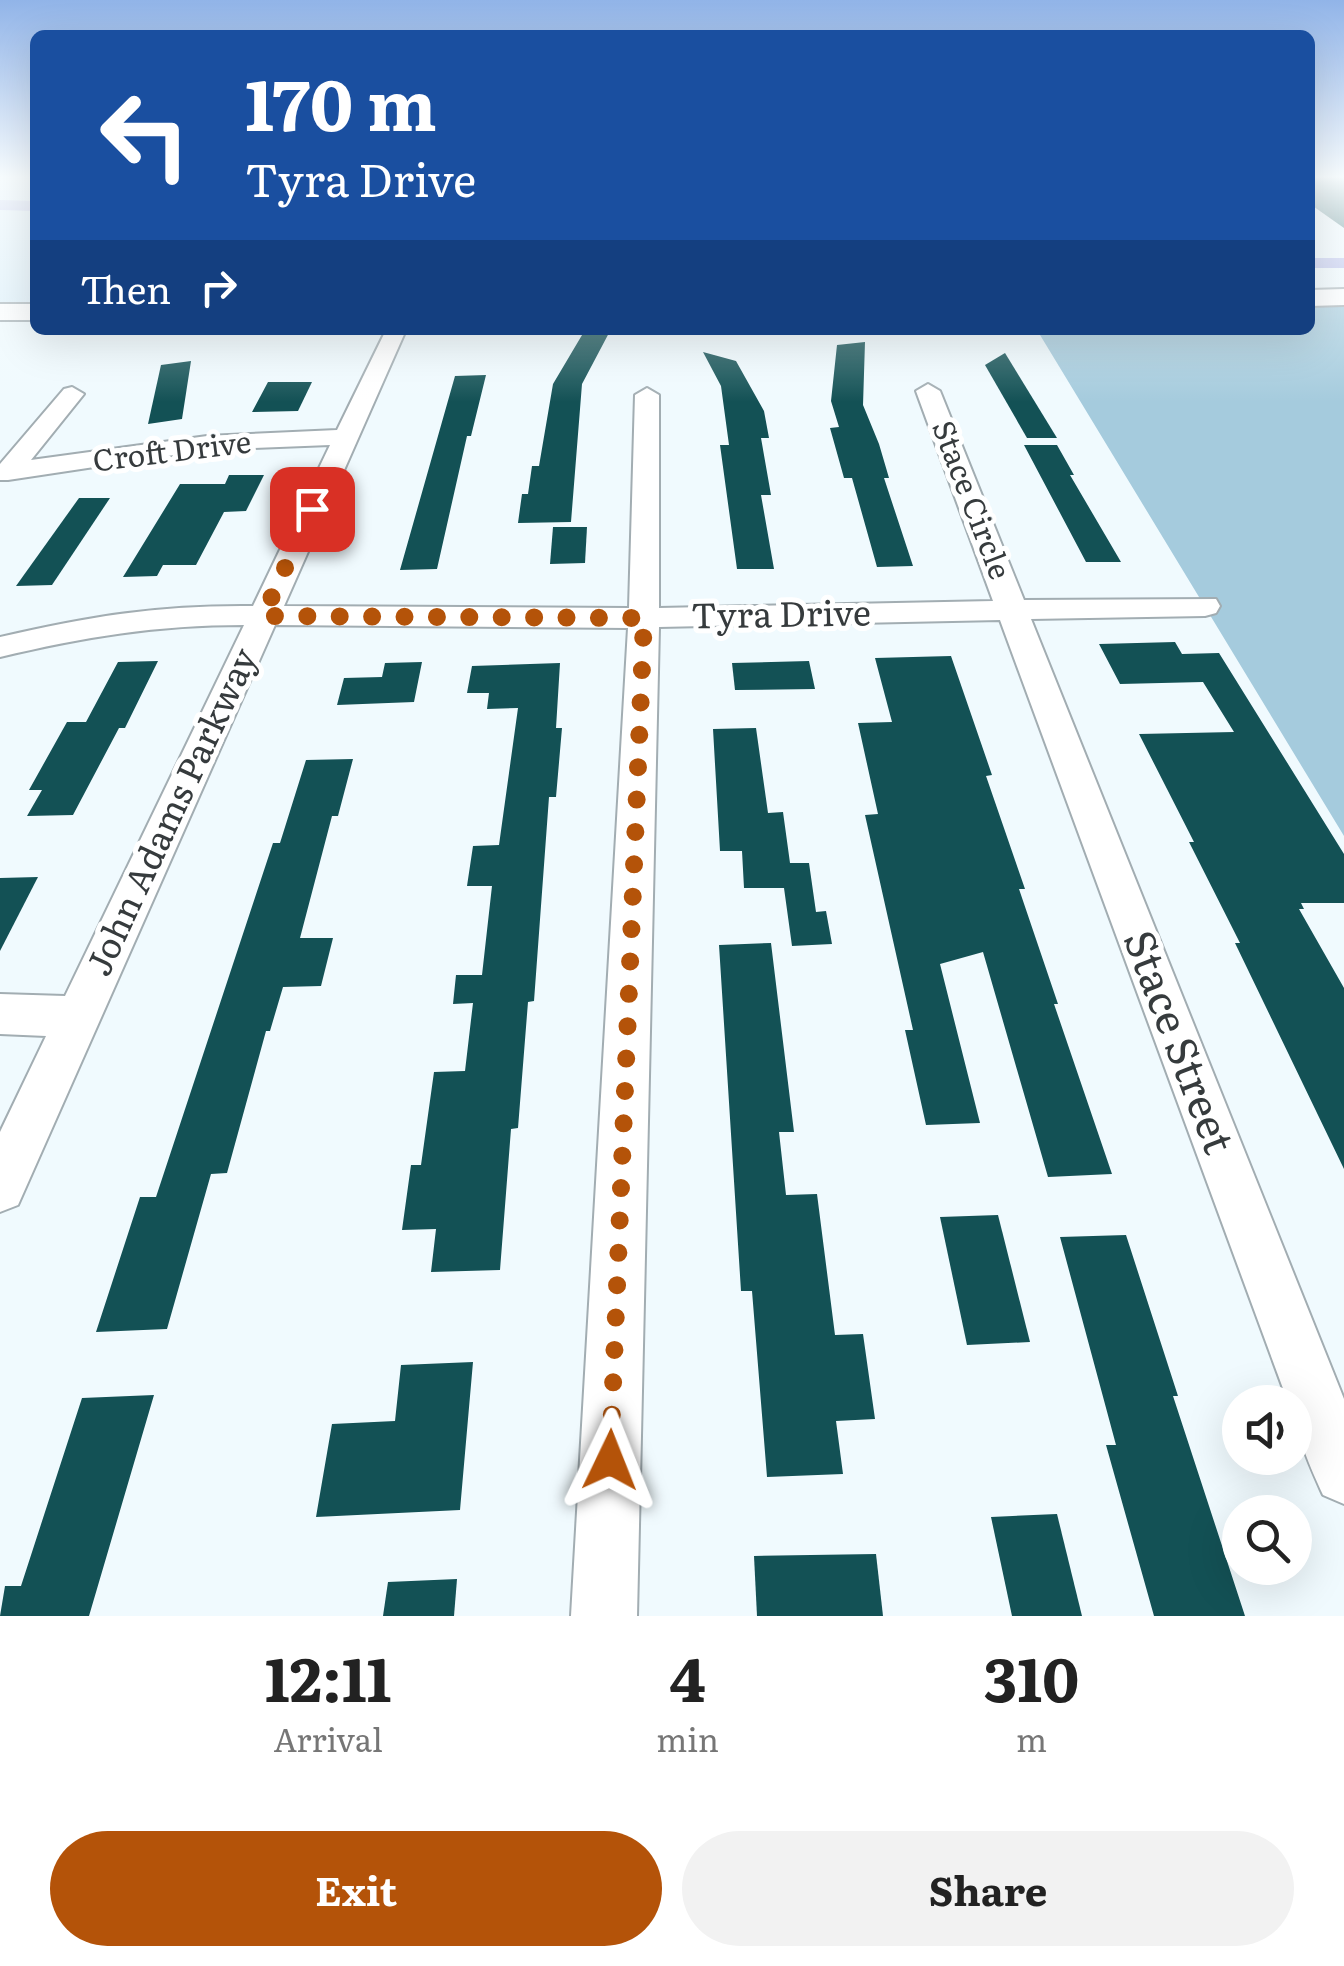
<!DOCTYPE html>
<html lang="en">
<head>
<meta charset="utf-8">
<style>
	:root { --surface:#fff; --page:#f2f2f2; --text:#222; --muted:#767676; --accent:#b45309 }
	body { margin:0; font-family:Literata,serif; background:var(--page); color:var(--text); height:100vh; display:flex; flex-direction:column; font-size:38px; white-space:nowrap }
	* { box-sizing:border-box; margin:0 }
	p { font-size:32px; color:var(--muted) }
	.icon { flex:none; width:55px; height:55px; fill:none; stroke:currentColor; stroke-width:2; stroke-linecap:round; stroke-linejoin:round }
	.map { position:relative; height:1616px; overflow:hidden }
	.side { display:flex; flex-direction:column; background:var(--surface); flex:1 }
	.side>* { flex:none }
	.banner { position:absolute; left:30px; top:30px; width:1285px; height:305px; border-radius:15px; box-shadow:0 10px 40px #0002; background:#1a4fa0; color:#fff; overflow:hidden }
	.fabs { position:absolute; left:1222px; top:1385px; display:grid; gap:20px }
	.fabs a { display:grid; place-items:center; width:90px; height:90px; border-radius:50%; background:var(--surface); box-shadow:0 10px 40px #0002; font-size:50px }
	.pin { position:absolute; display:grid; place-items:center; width:85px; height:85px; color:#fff; margin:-42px; border-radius:20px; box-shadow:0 5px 15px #0006 }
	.me { position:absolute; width:110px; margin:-55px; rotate:2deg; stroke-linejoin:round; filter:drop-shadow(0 0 8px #0008) }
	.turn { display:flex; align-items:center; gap:35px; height:210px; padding:0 50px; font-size:45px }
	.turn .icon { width:130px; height:130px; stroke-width:2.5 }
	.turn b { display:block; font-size:70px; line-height:85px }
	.then { display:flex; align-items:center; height:95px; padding:0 50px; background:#0003; gap:20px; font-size:38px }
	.eta { display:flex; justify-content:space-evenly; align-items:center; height:170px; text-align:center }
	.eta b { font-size:60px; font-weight:700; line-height:70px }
	.primary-button { display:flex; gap:20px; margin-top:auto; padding:20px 50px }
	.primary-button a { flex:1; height:115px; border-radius:60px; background:var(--accent); color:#fff; font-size:40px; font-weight:700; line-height:115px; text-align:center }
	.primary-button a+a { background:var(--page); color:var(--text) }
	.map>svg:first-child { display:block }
	.built { fill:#def1fb }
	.green { fill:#a5cbdd }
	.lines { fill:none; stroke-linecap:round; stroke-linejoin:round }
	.canal { fill:#aeb4e9; fill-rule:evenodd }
	.building { fill:#135155 }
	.minor-casing { stroke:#a2adb2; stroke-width:4 }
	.major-casing { stroke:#a2adb2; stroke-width:4 }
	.minor { fill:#fff; fill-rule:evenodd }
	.major { fill:#fff; fill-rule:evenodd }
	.route { stroke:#b45309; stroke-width:18; stroke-dasharray:0 32.4 }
	.labels { text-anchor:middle; stroke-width:10; stroke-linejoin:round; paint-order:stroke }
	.far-street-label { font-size:30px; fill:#363b3d; stroke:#fff }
	.street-label { font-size:35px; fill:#363b3d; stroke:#fff }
	.near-street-label { font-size:42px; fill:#363b3d; stroke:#fff }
</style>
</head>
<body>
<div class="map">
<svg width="1344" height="1616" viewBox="0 0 1344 1616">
	<rect width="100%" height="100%" fill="#f0fafe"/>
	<rect class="built" x="0" y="176" width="35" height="136"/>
	<polygon class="green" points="1344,297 1344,836 1037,330 1310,330 1310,298"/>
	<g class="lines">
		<g class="canal">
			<polygon points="0,200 35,201 35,211 0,210"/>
			<rect x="1310" y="258" width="34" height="10"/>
		</g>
	</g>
	<g class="building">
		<polygon points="1310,176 1344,176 1344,228 1310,204"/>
		<polygon points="585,330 610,331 582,384 571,522 518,523 522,494 528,494 532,466 539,466 553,384"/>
		<polygon points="865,342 863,405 879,444 889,478 884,478 913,566 877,567 852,478 844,478 830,428 839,427 831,401 837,345"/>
		<polygon points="703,352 736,361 764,411 769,438 761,438 771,495 761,495 774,569 737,569 720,445 729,445 721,386"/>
		<polygon points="1005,353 1057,438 1027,438 985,365"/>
		<polygon points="191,361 182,419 148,424 161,365"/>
		<polygon points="486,375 471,436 467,436 437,569 400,570 455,376"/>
		<polygon points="268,382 312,382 298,411 252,412"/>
		<polygon points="1024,445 1057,445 1074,475 1070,475 1121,562 1086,562"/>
		<polygon points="229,475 264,475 246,511 224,512 196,565 163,565 157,576 123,577 180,484 225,484"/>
		<polygon points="79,498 110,498 52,585 16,586"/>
		<polygon points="553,527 587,527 585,563 550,564"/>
		<polygon points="1175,642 1182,654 1219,653 1344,854 1344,903 1301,903 1304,909 1299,909 1344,988 1344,1169 1235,943 1240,943 1189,842 1194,842 1139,734 1234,732 1203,682 1120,684 1099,644"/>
		<polygon points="951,656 992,775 986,776 1025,889 1019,889 1058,1004 1054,1004 1112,1174 1048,1177 983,952 940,964 980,1123 926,1125 905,1030 913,1030 865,815 878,814 858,723 892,722 875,658"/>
		<polygon points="158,661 125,728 119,728 73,815 27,816 42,790 29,790 67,722 86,722 118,662"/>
		<polygon points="809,661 815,689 735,690 732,663"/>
		<polygon points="422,662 414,702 337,705 344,678 382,677 385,663"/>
		<polygon points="560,663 556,728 562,728 556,797 549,797 534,1001 528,1002 518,1128 511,1129 500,1270 431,1272 436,1229 402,1230 411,1165 421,1165 434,1072 465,1071 473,1003 453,1004 456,975 482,975 492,886 467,886 473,846 499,845 518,708 487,709 489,693 467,693 472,666"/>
		<polygon points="756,728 768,813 783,812 790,863 809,863 816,912 826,911 832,944 792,946 784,888 744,888 742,851 720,851 713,729"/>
		<polygon points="353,759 338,816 332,816 300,938 333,938 321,986 283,987 270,1031 266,1031 227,1173 211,1174 167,1329 96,1332 140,1197 156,1197 273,843 280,843 306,760"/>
		<polygon points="38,877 0,951 0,878"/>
		<polygon points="771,943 794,1132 779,1132 786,1195 817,1194 835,1335 863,1334 875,1419 836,1421 843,1474 767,1477 752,1291 741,1291 719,945"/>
		<polygon points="998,1215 1030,1342 967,1345 940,1217"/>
		<polygon points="1126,1235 1178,1396 1173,1396 1245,1616 1154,1616 1106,1445 1116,1445 1060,1237"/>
		<polygon points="473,1362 460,1510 316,1517 332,1424 395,1421 401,1365"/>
		<polygon points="154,1395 89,1616 0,1616 5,1586 21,1586 82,1398"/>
		<polygon points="1057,1514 1082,1616 1012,1616 991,1517"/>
		<polygon points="876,1554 883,1616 757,1616 754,1556"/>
		<polygon points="457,1579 454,1616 383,1616 388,1582"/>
	</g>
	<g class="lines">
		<defs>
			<path id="minor" d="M386,330H406L284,606L629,608L635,395L647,388L659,395V608L993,601L916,391L928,384L940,391L1024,600L1216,599L1220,606L1216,613L1205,616L1031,619L1344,1399V1504L1323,1495C1310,1466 1295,1435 1295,1402H1288L1000,620L659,627L637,1616H571L628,628L275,625L18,1205L0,1212V1132L46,1036L0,1034V994L65,996L244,625C157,625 84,637 0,657V637C91,616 159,605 253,606L330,445L207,450L8,480H0V464L64,389L72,387L84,394L31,460L207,436L337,430Z"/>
			<g id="major">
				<polygon points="1344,289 1344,305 1310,306 1310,290"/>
				<rect x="0" y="304" width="35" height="16"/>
			</g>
		</defs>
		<use href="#minor" class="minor-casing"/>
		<use href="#major" class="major-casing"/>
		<use href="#minor" class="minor"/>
		<use href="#major" class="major"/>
	</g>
	<linearGradient id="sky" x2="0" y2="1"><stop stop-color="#91b4e8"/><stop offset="0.44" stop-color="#f8fdff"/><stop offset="1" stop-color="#f8fdff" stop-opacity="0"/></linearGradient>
	<rect width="1344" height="402" fill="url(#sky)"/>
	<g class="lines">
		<polyline class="route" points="312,509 263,616 644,618 610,1460"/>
	</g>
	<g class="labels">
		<g class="far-street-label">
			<text transform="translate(172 452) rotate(-7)" y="10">Croft Drive</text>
			<text transform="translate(971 500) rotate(69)" y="10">Stace Circle</text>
		</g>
		<g class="street-label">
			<text transform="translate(781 615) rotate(-1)" y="12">Tyra Drive</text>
			<text transform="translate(172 812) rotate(-65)" y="12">John Adams Parkway</text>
		</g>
		<g class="near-street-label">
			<text transform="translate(1179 1042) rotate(69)" y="15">Stace Street</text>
		</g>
	</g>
</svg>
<div class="fabs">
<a><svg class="icon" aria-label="sound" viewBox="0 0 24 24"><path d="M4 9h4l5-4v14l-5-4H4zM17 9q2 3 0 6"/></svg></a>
<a><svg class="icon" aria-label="search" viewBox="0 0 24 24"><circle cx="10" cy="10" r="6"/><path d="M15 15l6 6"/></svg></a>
</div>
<div class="pin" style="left:312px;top:509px;background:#d93025"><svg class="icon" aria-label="arrive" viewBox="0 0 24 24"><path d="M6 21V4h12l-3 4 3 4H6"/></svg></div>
<svg class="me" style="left:610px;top:1460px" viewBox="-20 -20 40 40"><path d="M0-17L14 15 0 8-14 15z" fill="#b45309" stroke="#fff" stroke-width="4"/></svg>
<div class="banner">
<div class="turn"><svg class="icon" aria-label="left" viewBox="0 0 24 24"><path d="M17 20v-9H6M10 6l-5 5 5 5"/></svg><div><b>170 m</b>Tyra Drive</div></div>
<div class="then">Then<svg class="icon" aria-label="right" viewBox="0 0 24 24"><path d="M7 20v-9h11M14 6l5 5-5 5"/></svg></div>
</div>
</div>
<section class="side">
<div class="eta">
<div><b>12:11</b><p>Arrival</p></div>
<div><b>4</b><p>min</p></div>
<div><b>310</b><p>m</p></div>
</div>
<div class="primary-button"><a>Exit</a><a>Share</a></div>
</section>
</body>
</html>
